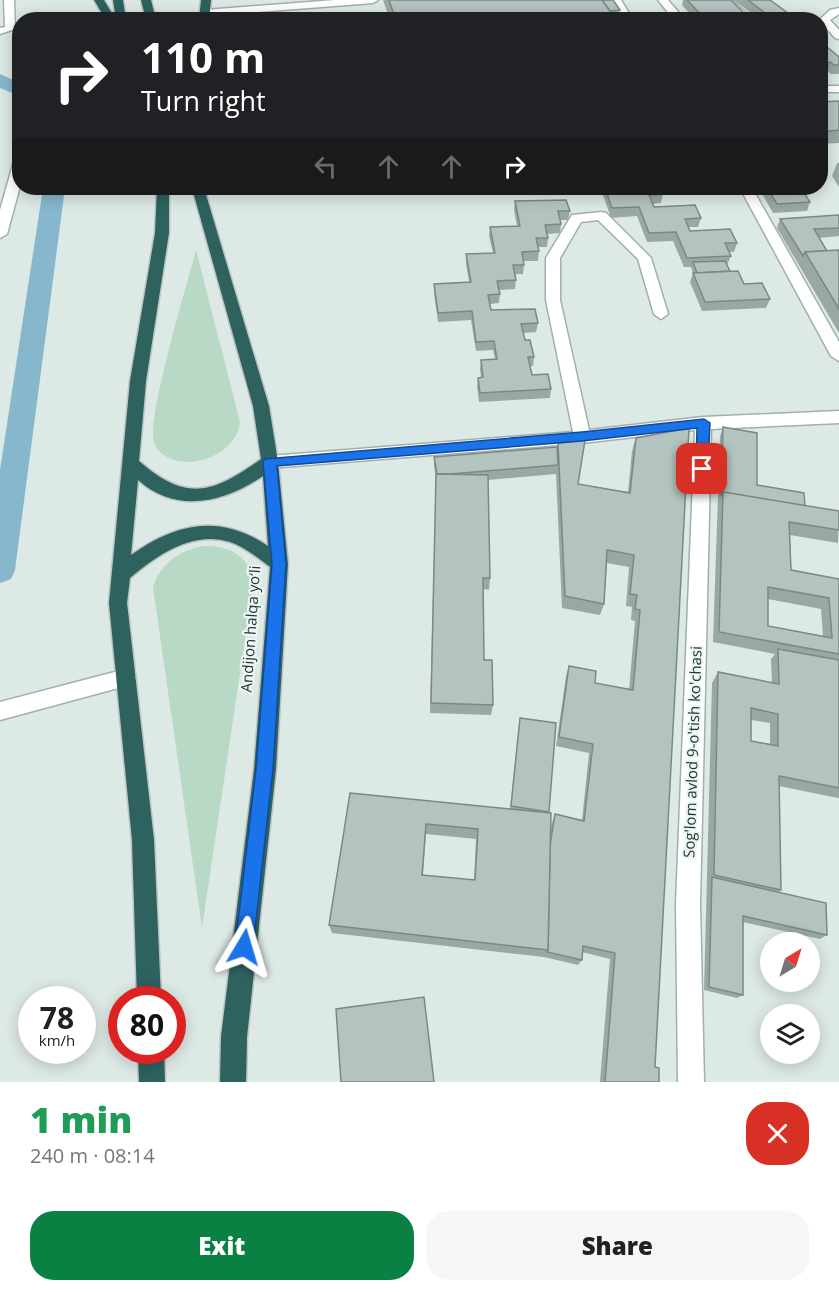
<!DOCTYPE html>
<html lang="en">
<head>
<meta charset="utf-8">
<style>
	:root { --surface:#fff; --page:#f6f6f6; --text:#202124; --muted:#757577; --accent:#0b8043 }
	body { margin:0; font-family:"Open Sans",sans-serif; background:var(--page); color:var(--text); height:100vh; display:flex; flex-direction:column; font-size:22px; white-space:nowrap }
	* { box-sizing:border-box; margin:0 }
	p { font-size:20px; color:var(--muted) }
	.icon { flex:none; width:33px; height:33px; fill:none; stroke:currentColor; stroke-width:2; stroke-linecap:round; stroke-linejoin:round }
	.map { position:relative; height:1082px; overflow:hidden }
	.panel { display:flex; flex-direction:column; background:var(--surface); flex:1 }
	.panel>* { flex:none }
	.guide { position:absolute; left:12px; top:12px; width:816px; height:183px; border-radius:24px; box-shadow:0 3px 15px #0003; background:#202124; color:#fff; overflow:hidden }
	.needle { width:39px; rotate:38deg }
	.fabs { position:absolute; left:760px; top:932px; display:grid; gap:12px }
	.fabs a { display:grid; place-items:center; width:60px; height:60px; border-radius:50%; background:var(--surface); box-shadow:0 3px 15px #0003; font-size:30px }
	.speed { position:absolute; left:18px; top:986px; display:flex; gap:12px; font-size:30px; font-weight:700; text-align:center }
	.speed>* { display:grid; place-content:center; width:78px; height:78px; border-radius:50%; background:var(--surface); box-shadow:0 3px 15px #0003; line-height:1 }
	.speed small { font-size:15px; font-weight:400 }
	.speed .limit { border:9px solid #d22; background:#fff; color:#111 }
	.pin { position:absolute; display:grid; place-items:center; width:51px; height:51px; color:#fff; margin:-26px; border-radius:12px; box-shadow:0 3px 9px #0006 }
	.me { position:absolute; width:66px; margin:-33px; rotate:7deg; stroke-linejoin:round; filter:drop-shadow(0 0 4px #0008) }
	.turn { display:flex; align-items:center; gap:21px; height:126px; padding:0 30px; font-size:27px }
	.turn .icon { width:78px; height:78px; stroke-width:2.5 }
	.turn b { display:block; font-size:42px; line-height:51px }
	.lanes { display:flex; align-items:center; height:57px; padding:0 30px; background:#0003; justify-content:center; gap:30px; direction:ltr }
	.lanes .off { opacity:.35 }
	.round { display:grid; place-items:center; flex:none; width:63px; height:63px; border-radius:24px; background:var(--page) }
	.overview { display:flex; align-items:center; justify-content:space-between; height:102px; padding:0 30px }
	h1 { font-size:36px; font-weight:800; line-height:45px; color:#1e9e55 }
	.button { display:flex; gap:12px; margin-top:auto; padding:12px 30px }
	.button a { flex:1; height:69px; border-radius:24px; background:var(--accent); color:#fff; font-size:24px; font-weight:800; line-height:69px; text-align:center }
	.button a+a { background:var(--page); color:var(--text) }
	.map>svg:first-child { display:block }
	.green { fill:#b7d9c5 }
	.lines { fill:none; stroke-linecap:round; stroke-linejoin:round }
	.canal { fill:#87b7cc; fill-rule:evenodd }
	.minor-casing { stroke:#a1b0ac; stroke-width:3 }
	.highway-casing { stroke:#bcc3c2; stroke-width:3 }
	.minor { fill:#fff; fill-rule:evenodd }
	.highway { fill:#2d625f; fill-rule:evenodd }
	.wall { fill:#9aa8a4; fill-rule:evenodd }
	.shaded-wall { fill:#7d8886 }
	.building { fill:#b3c3bf; stroke:#7d8886; stroke-width:1.5; fill-rule:evenodd }
	.route { fill:#1a73e8; stroke:#114b97; stroke-width:1.5 }
	.labels { text-anchor:middle; stroke-width:4.5; stroke-linejoin:round; paint-order:stroke }
	.street-label { font-size:15px; fill:#203734; stroke:#eef6f3 }
</style>
</head>
<body>
<div class="map">
<svg width="839" height="1082" viewBox="0 0 839 1082">
	<rect width="100%" height="100%" fill="#dde9e5"/>
	<g class="green">
		<path d="M196,250L240,422C236,463 166,477 154,442C146,420 188,281 196,250Z"/>
		<path d="M202,546C229,545 252,556 253,586L202,928L153,587C161,563 178,552 202,546Z"/>
	</g>
	<g class="lines">
		<g class="canal">
			<polygon points="0,74 20,83 20,96 0,88"/>
			<polygon points="43,188 65,188 15,570 11,579 0,583 0,470"/>
		</g>
		<defs>
			<g id="minor">
				<polygon points="4,0 14,0 15,29 0,34 0,28 5,27"/>
				<polygon points="335,0 378,0 373,3 205,16 200,13 205,10"/>
				<polygon points="611,0 621,0 633,20 623,20"/>
				<polygon points="658,0 668,0 685,20 674,20"/>
				<polygon points="721,0 732,0 754,20 742,20"/>
				<polygon points="839,8 839,14 830,20 839,30 839,39 835,38 819,20 830,10"/>
				<rect x="820" y="86" width="19" height="6"/>
				<polygon points="20,157 20,186 7,234 0,238 0,210 14,161"/>
				<polygon points="740,188 752,188 839,342 839,361 831,356"/>
				<polygon points="601,212 606,213 651,258 668,314 661,319 654,314 638,259 598,220 581,222 560,258 560,300 589,430 703,417 839,411 839,423 711,429 700,904 704,1082 678,1082 676,904 695,430 582,443 270,468 264,466 262,462 264,458 270,456 573,432 546,300 546,258 572,215"/>
				<polygon points="126,669 133,672 136,678 133,684 0,720 0,702"/>
			</g>
			<g id="highway">
				<polygon points="94,0 104,0 116,20 106,20"/>
				<polygon points="113,0 123,0 126,20 116,20"/>
				<polygon points="141,0 151,0 156,20 146,20"/>
				<polygon points="201,0 211,0 209,20 199,20"/>
				<path d="M157,188H169V233L146,381L139,461C187,503 213,493 261,459L253,406L192,188H204L269,406L278,462L288,564L276,769L247,1037L246,1082H220L221,1037L254,769L270,567C258,558 245,547 230,542C193,530 157,555 130,578L127,603L154,840L161,999H137L132,840L109,603L130,381L155,233ZM263,476L268,546C221,514 177,522 131,555L138,480C176,514 224,503 263,476Z"/>
				<polygon points="138,1050 164,1050 165,1082 139,1082"/>
			</g>
		</defs>
		<use href="#minor" class="minor-casing"/>
		<use href="#highway" class="highway-casing"/>
		<use href="#minor" class="minor"/>
		<use href="#highway" class="highway"/>
	</g>
	<g class="wall">
		<polygon points="383,0 613,0 620,10 618,18 615,19 614,20 390,20"/>
		<polygon points="683,0 731,0 744,13 742,20 695,20 682,5"/>
		<polygon points="734,0 770,0 786,20 760,20"/>
		<polygon points="820,43 839,57 839,74 831,74 827,71"/>
		<polygon points="839,101 839,143 820,144 820,102"/>
		<polygon points="837,163 839,163 839,187 832,176"/>
		<polygon points="604,188 661,188 663,194 661,203 653,204 654,207 701,218 698,227 689,227 690,231 737,243 734,252 729,252 731,256 727,265 730,271 744,284 770,299 766,308 702,311 690,282 693,273 691,267 684,267 673,241 647,242 637,216 611,218 603,195"/>
		<polygon points="763,188 801,188 810,202 807,211 773,213 761,192"/>
		<polygon points="515,201 570,211 568,220 560,220 561,224 560,233 547,234 548,238 547,247 538,247 539,251 538,261 524,261 524,265 523,274 515,274 516,280 515,289 499,290 500,294 499,303 490,304 491,310 538,323 536,332 523,333 525,340 534,357 533,366 530,366 532,375 551,389 550,398 479,402 477,386 478,378 481,377 480,369 481,360 495,359 493,350 476,351 471,320 438,322 434,293 434,284 469,282 466,263 466,254 493,253 489,236 490,227 517,226 514,210"/>
		<polygon points="839,215 839,236 819,238 827,251 839,250 839,333 777,228 780,219"/>
		<path d="M723,427L757,485L805,506L839,511L838,543L790,535L791,570L839,579V798H838L779,786L781,890L779,892L827,935L820,939L743,922V995L737,998L704,990L712,683L718,672L772,683L771,659L775,654L713,642L720,436ZM768,599L821,609L823,636L768,626ZM751,720L770,723V744L751,741Z"/>
		<path d="M636,438L655,1067L659,1082H600L610,959L582,952V960L578,965L544,957L332,933L329,925L350,793L510,809L519,725L520,718L549,813L550,835L552,823L555,814L582,820L589,753L556,746L566,676L569,666L595,683L629,690L635,621L631,620L632,607L626,606L629,567L607,563L604,604L600,615L562,608L556,474L488,480L490,578L489,590L483,589L484,660L493,705L491,715L430,713L436,479L434,466V457L557,447L558,443L578,484L628,492L632,451ZM426,834L476,839L474,880L423,875Z"/>
	</g>
	<g class="shaded-wall">
		<polygon points="744,13 742,20 703,20 704,18"/>
		<polygon points="788,13 786,20 768,20 769,16"/>
		<polygon points="830,62 827,71 820,72 820,63"/>
	</g>
	<g class="building">
		<polygon points="389,0 602,0 615,18 594,20 396,20"/>
		<polygon points="602,0 613,0 620,10 610,11"/>
		<polygon points="687,0 731,0 744,13 704,18"/>
		<polygon points="748,0 770,0 788,13 769,16"/>
		<polygon points="821,42 839,57 839,65 834,65 830,62 820,63"/>
		<polygon points="839,101 839,130 821,132 820,102"/>
		<polygon points="605,188 661,188 663,194 649,195 654,207 695,205 701,218 685,219 690,231 730,229 737,243 725,243 731,256 687,258 676,232 649,233 639,207 612,208"/>
		<polygon points="767,188 801,188 810,202 777,204"/>
		<polygon points="566,200 570,211 558,211 561,224 545,225 548,238 536,238 539,251 522,252 524,265 513,265 516,280 497,281 500,294 488,295 491,310 535,309 538,323 521,324 525,340 530,340 534,357 528,357 532,375 548,374 551,389 480,393 478,378 483,377 481,360 497,359 494,341 476,342 472,311 438,313 434,284 471,282 466,254 495,253 490,227 520,226 515,201"/>
		<polygon points="839,215 839,228 814,229 827,251 805,252 803,256 780,219"/>
		<polygon points="839,250 839,309 805,252"/>
		<polygon points="725,261 730,271 697,273 693,262"/>
		<polygon points="738,271 744,284 762,283 770,299 705,302 693,273"/>
		<polygon points="723,427 757,433 757,485 804,493 805,506 723,492 721,496"/>
		<polygon points="689,428 655,1067 659,1068 659,1082 605,1082 615,953 583,946 582,960 547,952 547,950 548,950 550,845 555,814 584,821 593,744 559,737 569,666 596,671 595,683 633,690 640,610 635,609 637,595 630,594 634,555 607,550 604,604 565,596 558,443 585,440 578,484 630,493 636,438"/>
		<polygon points="557,447 558,465 450,474 437,474 434,457"/>
		<polygon points="436,474 488,475 490,578 483,578 484,660 492,660 493,705 431,703"/>
		<path d="M723,492L839,511V530L789,522L791,570L839,579V654L719,632ZM768,587L829,598L832,638L768,626Z"/>
		<path d="M778,649L839,660V788L779,776L781,890L714,875L718,672L779,684ZM751,708L778,714V746L751,741Z"/>
		<polygon points="520,718 556,723 549,812 511,806"/>
		<path d="M350,793L551,813L548,950L329,925ZM426,824L478,829L475,880L422,875Z"/>
		<polygon points="712,877 826,903 827,935 743,916 743,995 709,987"/>
		<polygon points="424,997 434,1082 341,1082 336,1009"/>
	</g>
	<polygon class="route" points="704,419 710,423 708,469 702,474 696,469 697,428 582,441 277,466 286,564 273,769 253,947 250,954 244,957 237,954 235,947 256,769 272,564 263,462 265,459 582,432"/>
	<g class="labels">
		<g class="street-label">
			<text transform="translate(251 629) rotate(-86)" y="5">Andijon halqa yo‘li</text>
			<text transform="translate(693 752) rotate(-88)" y="5">Sog'lom avlod 9-o'tish ko'chasi</text>
		</g>
	</g>
</svg>
<div class="fabs">
<a><svg class="needle" viewBox="-14 -14 28 28"><path d="M0-13l5 13h-10z" fill="#e53935"/><path d="M0 13l5-13h-10z" fill="#757577"/></svg></a>
<a><svg class="icon" aria-label="layers" viewBox="0 0 24 24"><path d="M12 4l9 5-9 5-9-5zM3 14l9 5 9-5"/></svg></a>
</div>
<div class="speed"><div>78<small>km/h</small></div><div class="limit">80</div></div>
<div class="pin" style="left:702px;top:469px;background:#d93025"><svg class="icon" aria-label="arrive" viewBox="0 0 24 24"><path d="M6 21V4h12l-3 4 3 4H6"/></svg></div>
<svg class="me" style="left:244px;top:947px" viewBox="-20 -20 40 40"><path d="M0-17L14 15 0 8-14 15z" fill="#1a73e8" stroke="#fff" stroke-width="4"/></svg>
<div class="guide">
<div class="turn"><svg class="icon" aria-label="right" viewBox="0 0 24 24"><path d="M7 20v-9h11M14 6l5 5-5 5"/></svg><div><b>110 m</b>Turn right</div></div>
<div class="lanes"><svg class="icon off" aria-label="left" viewBox="0 0 24 24"><path d="M17 20v-9H6M10 6l-5 5 5 5"/></svg><svg class="icon off" aria-label="ahead" viewBox="0 0 24 24"><path d="M12 20V5M6 11l6-6 6 6"/></svg><svg class="icon off" aria-label="ahead" viewBox="0 0 24 24"><path d="M12 20V5M6 11l6-6 6 6"/></svg><svg class="icon" aria-label="right" viewBox="0 0 24 24"><path d="M7 20v-9h11M14 6l5 5-5 5"/></svg></div>
</div>
</div>
<section class="panel">
<div class="overview"><div><h1>1 min</h1><p>240 m · 08:14</p></div><a class="round" style="background:#d93025;color:#fff"><svg class="icon" aria-label="close" viewBox="0 0 24 24"><path d="M6 6l12 12M18 6L6 18"/></svg></a></div>
<div class="button"><a>Exit</a><a>Share</a></div>
</section>
</body>
</html>
